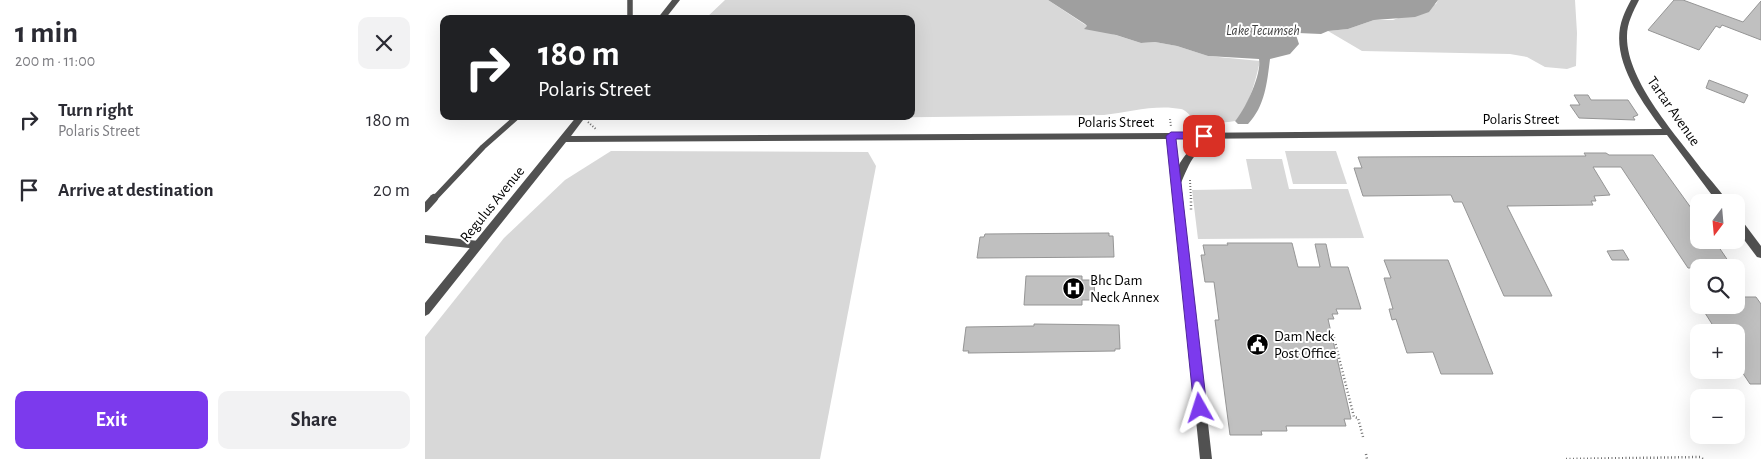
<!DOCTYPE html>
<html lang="en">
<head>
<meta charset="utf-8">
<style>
	:root { --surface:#fff; --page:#f2f2f3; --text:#2b2b33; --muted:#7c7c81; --accent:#7c3aed }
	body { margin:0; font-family:"Alegreya Sans",sans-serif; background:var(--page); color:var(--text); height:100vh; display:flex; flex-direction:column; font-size:19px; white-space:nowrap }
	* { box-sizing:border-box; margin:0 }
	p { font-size:16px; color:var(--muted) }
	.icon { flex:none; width:28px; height:28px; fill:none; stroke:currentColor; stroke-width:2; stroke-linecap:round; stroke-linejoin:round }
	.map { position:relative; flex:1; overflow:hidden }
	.panel { display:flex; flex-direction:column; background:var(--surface); width:425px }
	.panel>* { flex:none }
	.banner { position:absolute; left:15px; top:15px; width:475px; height:105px; border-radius:10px; box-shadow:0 5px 20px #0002; background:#202124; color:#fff; overflow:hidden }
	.needle { width:32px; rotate:196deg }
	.fabs { position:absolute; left:1265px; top:194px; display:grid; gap:10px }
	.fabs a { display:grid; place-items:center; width:55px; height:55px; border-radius:10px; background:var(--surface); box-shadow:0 5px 20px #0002; font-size:25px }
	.pin { position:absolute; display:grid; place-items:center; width:42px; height:42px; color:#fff; margin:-21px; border-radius:10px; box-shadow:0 2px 8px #0006 }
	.me { position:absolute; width:55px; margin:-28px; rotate:354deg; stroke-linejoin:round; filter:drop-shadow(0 0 4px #0008) }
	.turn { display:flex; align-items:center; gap:18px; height:105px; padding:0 15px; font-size:22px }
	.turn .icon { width:65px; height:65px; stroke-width:2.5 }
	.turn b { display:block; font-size:35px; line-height:42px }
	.round { display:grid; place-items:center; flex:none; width:52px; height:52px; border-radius:10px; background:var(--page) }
	.summary { display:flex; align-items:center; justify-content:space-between; height:85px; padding:0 15px }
	h1 { font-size:30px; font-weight:700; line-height:38px }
	.cta { display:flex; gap:10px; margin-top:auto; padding:10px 15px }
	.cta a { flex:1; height:58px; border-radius:10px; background:var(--accent); color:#fff; font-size:20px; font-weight:700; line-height:58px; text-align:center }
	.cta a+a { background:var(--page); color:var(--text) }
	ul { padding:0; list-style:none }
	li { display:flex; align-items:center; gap:15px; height:70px; padding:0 15px }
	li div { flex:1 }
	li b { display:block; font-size:19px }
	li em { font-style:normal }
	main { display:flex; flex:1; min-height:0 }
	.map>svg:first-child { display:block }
	.green { fill:#d8d8d8 }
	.water { fill:#9f9f9f }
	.building { fill:#c0c0c0; stroke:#959595 }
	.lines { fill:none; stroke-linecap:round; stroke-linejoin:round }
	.path-far1 { stroke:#737373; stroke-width:2; stroke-dasharray:1 2; stroke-linecap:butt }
	.path { stroke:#737373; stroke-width:2.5; stroke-dasharray:1 2.5; stroke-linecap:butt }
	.service-far1 { stroke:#515151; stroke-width:5.5 }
	.service { stroke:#515151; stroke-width:8 }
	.minor { fill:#515151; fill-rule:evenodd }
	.tertiary { fill:#515151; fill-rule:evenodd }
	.route { fill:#7c3aed; stroke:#51269a }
	.labels { text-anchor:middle; stroke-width:4; stroke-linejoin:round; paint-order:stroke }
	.far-water-label { font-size:14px; font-style:italic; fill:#404040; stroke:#fff }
	.street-label { font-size:15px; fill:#000; stroke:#fff }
	.poi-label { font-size:15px; fill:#000; stroke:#fff; text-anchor:start }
</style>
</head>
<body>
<main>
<section class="panel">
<div class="summary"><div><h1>1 min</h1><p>200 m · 11:00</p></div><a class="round"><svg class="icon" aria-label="close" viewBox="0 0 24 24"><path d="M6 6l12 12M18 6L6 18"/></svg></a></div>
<ul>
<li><svg class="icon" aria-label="right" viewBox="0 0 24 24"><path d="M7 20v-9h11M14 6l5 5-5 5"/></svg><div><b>Turn right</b><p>Polaris Street</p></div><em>180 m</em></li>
<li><svg class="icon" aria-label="arrive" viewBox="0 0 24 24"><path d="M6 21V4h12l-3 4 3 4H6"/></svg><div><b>Arrive at destination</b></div><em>20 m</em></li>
</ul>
<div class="cta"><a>Exit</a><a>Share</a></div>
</section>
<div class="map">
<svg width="1336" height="459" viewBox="0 0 1336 459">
	<rect width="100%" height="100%" fill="#fff"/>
	<g class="green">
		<path d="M300,0H623L662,26L716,43L730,42L752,46L783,56L835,61C830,82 825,105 810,121C797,123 780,125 768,118C764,115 761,110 756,109C732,104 703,112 679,115L240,120L218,116H486V19H280Z"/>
		<polygon points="1013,0 1150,0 1152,33 1151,66 1142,69 1120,67 1102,57 1085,54 937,51 903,31 923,29 949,20 968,20 1011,4"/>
		<polygon points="186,151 443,152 451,166 395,459 0,459 0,337 79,238 140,180"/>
		<polygon points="860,151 911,151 922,184 868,184"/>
		<polygon points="821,159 857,159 864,189 923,189 939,238 773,239 767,190 827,189"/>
	</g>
	<path class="water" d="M623,0H1013L1004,12L990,17L949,20L923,29L903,31L896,34L873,33L871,35L874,44L865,54L845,59C842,83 840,106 823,124H813L810,121C820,110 837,74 834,59L783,56L752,46L730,42L716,43L691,35L659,29L662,26L660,24Z"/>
	<g class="building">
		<polygon points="1249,0 1258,0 1318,22 1336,1 1336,40 1297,25 1295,28 1291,26 1274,50 1223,30"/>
		<polygon points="1284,80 1323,95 1319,103 1281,88"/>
		<polygon points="1149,95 1163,95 1166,100 1203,100 1213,115 1208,117 1210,120 1154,118 1145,105 1155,105"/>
		<polygon points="1159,153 1181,153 1184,155 1228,155 1274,219 1274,240 1289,240 1308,268 1263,268 1196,167 1168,167 1185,195 1169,196 1171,201 1166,201 1168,205 1082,206 1127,296 1079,296 1037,202 1029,202 1026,195 938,196 929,168 937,168 933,157 1161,156"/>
		<polygon points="684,233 684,236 688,236 689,257 552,258 555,237 559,237 560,234"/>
		<polygon points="802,243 867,243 873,267 895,267 890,244 901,244 906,267 923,267 936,309 911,309 913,314 907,314 909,319 903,319 926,419 919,419 921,426 861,426 862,431 836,431 837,435 805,435 790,320 794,320 789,282 780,282 776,255 780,255 778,245 803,245"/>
		<polygon points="1198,250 1204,260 1187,260 1182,251"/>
		<polygon points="959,260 1023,260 1068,374 1016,374 1008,352 982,353 971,319 967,320 964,309 968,309 959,278 966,278"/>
		<polygon points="601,276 657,276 657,280 669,280 670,300 657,300 657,305 599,305"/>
		<polygon points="1311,297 1331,297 1336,304 1336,384 1325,384 1311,363 1311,332 1292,332 1275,305 1311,305"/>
		<polygon points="609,324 694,325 695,349 690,349 690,351 620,352 543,353 544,351 538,351 541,327 609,326"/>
	</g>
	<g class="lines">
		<g class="path-far1">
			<polyline points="745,119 746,127"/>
			<polyline points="163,122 172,130"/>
			<polyline points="765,180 766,200"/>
		</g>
		<g class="path">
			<polyline points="766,198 766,210"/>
			<polyline points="908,334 929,417 933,418 938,437"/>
			<polyline points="941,454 942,459"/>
			<polyline points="1141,459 1275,457 1278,459"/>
		</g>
		<g class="service-far1">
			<polyline points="205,0 205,16 208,19"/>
			<polyline points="8,200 58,147 93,116"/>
		</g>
		<g class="service">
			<polyline points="0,208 9,198"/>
			<polyline points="0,239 53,245"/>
		</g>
		<g class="minor">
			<path d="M1206,0H1214C1208,12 1202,23 1202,36C1201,81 1253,137 1279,172C1286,181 1297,192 1302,202H1292L1242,135L746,139L742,136L746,133L1237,129C1215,99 1183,56 1198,17C1200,11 1203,6 1206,0Z"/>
			<polygon points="1311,217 1315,218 1336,246 1336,258 1332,257 1311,229"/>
		</g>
		<g class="tertiary">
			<polygon points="247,0 255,0 240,19 232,19"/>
			<path d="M152,116H161L146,136L746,133L750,136L754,165C761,151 782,130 799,133L800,135L799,137C769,152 769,153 756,183L787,459H775L742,139L141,142L4,314L0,316V303Z"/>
		</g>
	</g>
	<polygon class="route" points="746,132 779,132 784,136 779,139 751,139 782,408 780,413 775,414 771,413 769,408 741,136"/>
	<defs>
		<symbol id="hospital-disc" viewBox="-11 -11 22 22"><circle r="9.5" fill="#000" stroke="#fff"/><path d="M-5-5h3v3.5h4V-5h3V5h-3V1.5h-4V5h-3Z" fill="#fff"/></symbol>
		<symbol id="civic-disc" viewBox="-11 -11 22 22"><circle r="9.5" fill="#000" stroke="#fff"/><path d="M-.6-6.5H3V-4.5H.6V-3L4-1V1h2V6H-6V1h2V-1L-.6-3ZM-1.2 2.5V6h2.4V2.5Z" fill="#fff"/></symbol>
	</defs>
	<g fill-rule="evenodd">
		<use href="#hospital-disc" x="636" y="276" width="25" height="25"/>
		<use href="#civic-disc" x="820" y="332" width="25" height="25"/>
	</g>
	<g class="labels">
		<g class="far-water-label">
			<text x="838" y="35">Lake Tecumseh</text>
		</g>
		<g class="street-label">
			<text transform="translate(1249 111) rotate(55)" y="5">Tartar Avenue</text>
			<text x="1096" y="124">Polaris Street</text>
			<text x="691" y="127">Polaris Street</text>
			<text transform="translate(67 204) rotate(-51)" y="5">Regulus Avenue</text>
		</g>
		<g class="poi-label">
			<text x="665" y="285">Bhc Dam<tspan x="665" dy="17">Neck Annex</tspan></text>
			<text x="849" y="341">Dam Neck<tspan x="849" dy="17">Post Office</tspan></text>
		</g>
	</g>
</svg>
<div class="fabs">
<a><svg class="needle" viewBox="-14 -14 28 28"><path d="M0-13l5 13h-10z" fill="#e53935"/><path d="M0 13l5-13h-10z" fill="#7c7c81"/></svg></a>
<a><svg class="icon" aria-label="search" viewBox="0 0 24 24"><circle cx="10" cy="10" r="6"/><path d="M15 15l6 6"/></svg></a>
<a>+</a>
<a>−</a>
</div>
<div class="pin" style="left:779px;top:136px;background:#d93025"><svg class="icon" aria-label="arrive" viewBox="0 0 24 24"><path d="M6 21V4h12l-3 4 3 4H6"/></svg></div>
<svg class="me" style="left:775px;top:408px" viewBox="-20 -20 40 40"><path d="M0-17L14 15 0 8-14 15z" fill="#7c3aed" stroke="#fff" stroke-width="4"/></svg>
<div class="banner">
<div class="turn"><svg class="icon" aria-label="right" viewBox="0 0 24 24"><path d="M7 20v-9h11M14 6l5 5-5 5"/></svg><div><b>180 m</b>Polaris Street</div></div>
</div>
</div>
</main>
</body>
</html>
